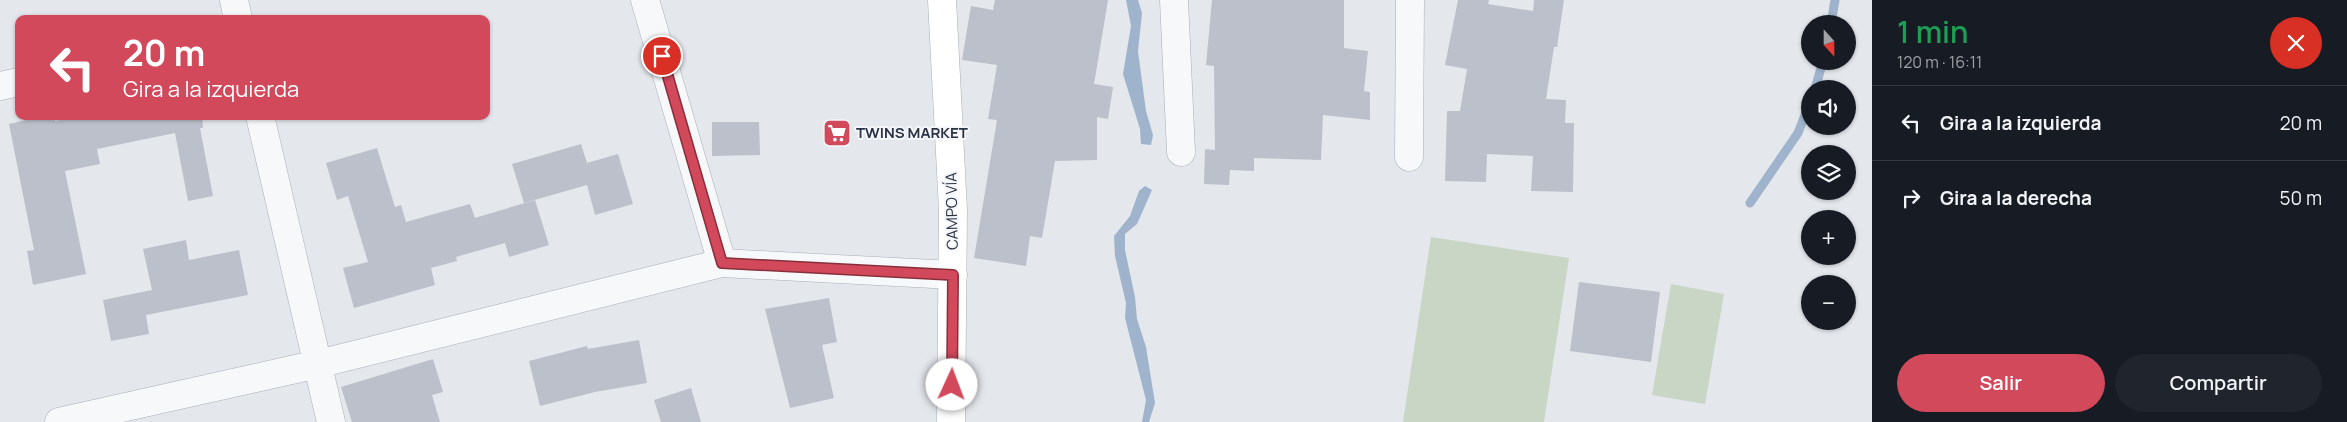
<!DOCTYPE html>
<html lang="es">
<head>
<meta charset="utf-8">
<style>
	:root { --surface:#171b24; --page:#20242c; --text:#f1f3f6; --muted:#9ea1a6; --line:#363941; --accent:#d1495b }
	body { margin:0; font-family:Manrope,sans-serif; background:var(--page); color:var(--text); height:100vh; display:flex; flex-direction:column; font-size:19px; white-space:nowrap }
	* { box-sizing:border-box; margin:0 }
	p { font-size:16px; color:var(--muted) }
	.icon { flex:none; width:28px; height:28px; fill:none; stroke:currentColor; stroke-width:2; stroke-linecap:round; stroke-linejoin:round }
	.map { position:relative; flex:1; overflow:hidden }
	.sheet { display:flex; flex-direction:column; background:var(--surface); width:475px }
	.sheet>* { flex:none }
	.banner { position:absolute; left:15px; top:15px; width:475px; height:105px; border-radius:10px; box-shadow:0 1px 4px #0004; background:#d1495b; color:#fff; overflow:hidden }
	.needle { width:32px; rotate:159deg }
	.fabs { position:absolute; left:1801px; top:15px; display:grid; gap:10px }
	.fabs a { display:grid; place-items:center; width:55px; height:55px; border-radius:50%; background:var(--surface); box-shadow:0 1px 4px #0004; font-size:25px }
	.pin { position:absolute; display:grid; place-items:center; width:42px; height:42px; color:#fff; margin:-21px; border:2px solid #fff; border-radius:50%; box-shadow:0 1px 5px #0007 }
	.me { position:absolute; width:55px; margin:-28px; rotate:2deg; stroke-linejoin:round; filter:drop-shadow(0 0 4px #0008) }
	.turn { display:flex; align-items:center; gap:18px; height:105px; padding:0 25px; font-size:22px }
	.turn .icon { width:65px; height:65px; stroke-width:2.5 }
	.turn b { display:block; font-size:35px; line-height:42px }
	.round { display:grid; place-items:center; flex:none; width:52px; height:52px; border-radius:26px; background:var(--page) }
	.head { display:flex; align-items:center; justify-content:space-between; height:85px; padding:0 25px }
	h1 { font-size:30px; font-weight:600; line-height:38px; color:#1e9e55 }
	.action { display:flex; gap:10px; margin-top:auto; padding:10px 25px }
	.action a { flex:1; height:58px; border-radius:30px; background:var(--accent); color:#fff; font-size:20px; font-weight:600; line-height:58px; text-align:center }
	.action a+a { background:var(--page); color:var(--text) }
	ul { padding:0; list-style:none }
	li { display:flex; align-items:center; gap:15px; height:75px; padding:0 25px; border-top:1px solid var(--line) }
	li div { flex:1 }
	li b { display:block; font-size:19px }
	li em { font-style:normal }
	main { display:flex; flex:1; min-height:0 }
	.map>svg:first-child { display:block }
	.green { fill:#c9d6c5 }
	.water { fill:#9fb4cc }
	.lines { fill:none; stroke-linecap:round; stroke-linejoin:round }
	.stream { stroke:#9fb4cc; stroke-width:9 }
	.building { fill:#bbc0ca }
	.street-casing { stroke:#a9aeb7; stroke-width:29 }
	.secondary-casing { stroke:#a9aeb7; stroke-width:29 }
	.street { stroke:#f7f8fa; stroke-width:28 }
	.secondary { stroke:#fff; stroke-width:28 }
	.route-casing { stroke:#882f3b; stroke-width:12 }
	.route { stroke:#d1495b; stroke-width:9 }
	.labels { text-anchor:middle; stroke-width:4; stroke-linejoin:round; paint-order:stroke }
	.poi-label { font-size:15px; font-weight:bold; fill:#2b3445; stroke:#f4f6f9; text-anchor:start }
	.street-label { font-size:15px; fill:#2b3445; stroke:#f4f6f9 }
</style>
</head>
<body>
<main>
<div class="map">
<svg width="1872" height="422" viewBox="0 0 1872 422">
	<rect width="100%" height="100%" fill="#e4e7ec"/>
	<g class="green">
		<polygon points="1431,237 1569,258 1544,422 1403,422"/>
		<polygon points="1671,284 1724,294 1705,404 1652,395"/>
	</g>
	<g class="water">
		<polygon points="1126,0 1138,0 1142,13 1138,51 1146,111 1153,135 1151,145 1141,144 1140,129 1123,74 1131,26"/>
		<polygon points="1145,186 1152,190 1137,224 1125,234 1125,250 1135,297 1137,319 1146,347 1155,403 1149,422 1142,422 1146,400 1125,318 1126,303 1115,256 1114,236 1130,216 1139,191"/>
	</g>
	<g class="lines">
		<g class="stream">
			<polyline points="1831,24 1835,0"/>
			<polyline points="1815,89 1823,61"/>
			<polyline points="1750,203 1798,133 1810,102"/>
		</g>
	</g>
	<g class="building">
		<polygon points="995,0 1108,0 1094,84 1113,87 1108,119 1097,117 1097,160 1055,161 1042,238 1030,236 1026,266 974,258 997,120 988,119 997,65 962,60 971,6 993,10"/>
		<polygon points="1212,0 1344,0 1344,48 1368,51 1364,91 1370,92 1370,120 1323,115 1321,160 1254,158 1254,171 1230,170 1229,185 1204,184 1205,149 1215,150 1214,66 1206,65"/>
		<polygon points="1458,0 1489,0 1488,4 1533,11 1534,0 1564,0 1557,47 1554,47 1546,99 1566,100 1565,123 1574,123 1573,192 1531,191 1533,156 1487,154 1486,182 1445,181 1447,111 1460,111 1467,69 1445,65"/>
		<polygon points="44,116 55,116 55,121 79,116 202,116 203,128 200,128 213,196 188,201 175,133 97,149 100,164 65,171 86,274 33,285 27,251 34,250 9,124"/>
		<polygon points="712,122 759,122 760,155 712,156"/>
		<polygon points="581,144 587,163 618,154 633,204 595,215 587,185 524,203 512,164"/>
		<polygon points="377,148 395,207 401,205 406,222 470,204 475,218 535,200 549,245 509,257 505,243 456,257 457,261 431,268 435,285 354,308 343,268 368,262 348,196 337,200 326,163"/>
		<polygon points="186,240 189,260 239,250 248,295 146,315 149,334 111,341 103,300 152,290 143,249"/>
		<polygon points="1579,282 1660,292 1651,362 1570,351"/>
		<polygon points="829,298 837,342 822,345 834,398 790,408 765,309"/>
		<polygon points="639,340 647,383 595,392 540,406 529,361 587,346 588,349"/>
		<polygon points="433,359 443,392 432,395 440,422 352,422 341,387"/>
		<polygon points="691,388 701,422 661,422 654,400"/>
	</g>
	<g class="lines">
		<defs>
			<g id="street">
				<polyline points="234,0 238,19"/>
				<polyline points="645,0 722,263"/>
				<polyline points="1174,0 1181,152"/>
				<polyline points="0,86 19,82"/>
				<polyline points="260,116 331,422"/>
				<polyline points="1409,157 1410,0"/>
				<polyline points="59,422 318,364 722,263 953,275"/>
			</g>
			<polyline id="secondary" points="942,0 953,210 951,422"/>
		</defs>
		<use href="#street" class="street-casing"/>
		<use href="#secondary" class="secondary-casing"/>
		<use href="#street" class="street"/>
		<use href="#secondary" class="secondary"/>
	</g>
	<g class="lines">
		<defs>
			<polyline id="route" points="662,56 722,263 953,275 952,385"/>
		</defs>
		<use href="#route" class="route-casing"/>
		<use href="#route" class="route"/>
	</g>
	<defs>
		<symbol id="supermarket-square" viewBox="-11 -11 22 22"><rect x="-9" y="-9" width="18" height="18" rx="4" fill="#d1495b" stroke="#f4f6f9"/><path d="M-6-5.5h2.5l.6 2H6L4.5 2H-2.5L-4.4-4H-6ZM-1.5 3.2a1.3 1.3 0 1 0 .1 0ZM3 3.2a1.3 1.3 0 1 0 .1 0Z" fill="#fff"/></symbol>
	</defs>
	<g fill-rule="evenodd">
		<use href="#supermarket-square" x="821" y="117" width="32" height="32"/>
	</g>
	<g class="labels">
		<g class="poi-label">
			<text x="856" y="138">TWINS MARKET</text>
		</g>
		<g class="street-label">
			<text transform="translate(952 211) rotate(-91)" y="5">CAMPO VÍA</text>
		</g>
	</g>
</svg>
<div class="fabs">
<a><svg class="needle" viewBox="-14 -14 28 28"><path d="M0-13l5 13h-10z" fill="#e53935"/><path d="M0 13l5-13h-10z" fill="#9ea1a6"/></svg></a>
<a><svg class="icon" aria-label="sound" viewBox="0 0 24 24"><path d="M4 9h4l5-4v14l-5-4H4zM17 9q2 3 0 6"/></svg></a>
<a><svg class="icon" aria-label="layers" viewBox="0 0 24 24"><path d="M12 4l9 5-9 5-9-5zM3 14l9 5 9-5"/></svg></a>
<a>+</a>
<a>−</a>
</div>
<div class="pin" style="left:662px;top:56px;background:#d93025"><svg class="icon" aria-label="arrive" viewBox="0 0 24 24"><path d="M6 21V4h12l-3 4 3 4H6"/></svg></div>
<svg class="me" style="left:952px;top:385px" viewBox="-20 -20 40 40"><circle r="19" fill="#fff"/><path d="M0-13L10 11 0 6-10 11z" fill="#d1495b"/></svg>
<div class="banner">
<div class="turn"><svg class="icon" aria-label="left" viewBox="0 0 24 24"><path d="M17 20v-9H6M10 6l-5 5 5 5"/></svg><div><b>20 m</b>Gira a la izquierda</div></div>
</div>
</div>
<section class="sheet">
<div class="head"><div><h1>1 min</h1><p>120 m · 16:11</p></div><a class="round" style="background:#d93025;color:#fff"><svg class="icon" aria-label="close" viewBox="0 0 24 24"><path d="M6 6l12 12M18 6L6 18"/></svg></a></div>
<ul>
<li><svg class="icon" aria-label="left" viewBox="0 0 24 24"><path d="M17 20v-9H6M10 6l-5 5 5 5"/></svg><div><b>Gira a la izquierda</b></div><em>20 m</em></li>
<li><svg class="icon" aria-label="right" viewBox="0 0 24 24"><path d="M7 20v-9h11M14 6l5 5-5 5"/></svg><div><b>Gira a la derecha</b></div><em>50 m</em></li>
</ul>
<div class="action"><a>Salir</a><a>Compartir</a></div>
</section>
</main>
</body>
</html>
